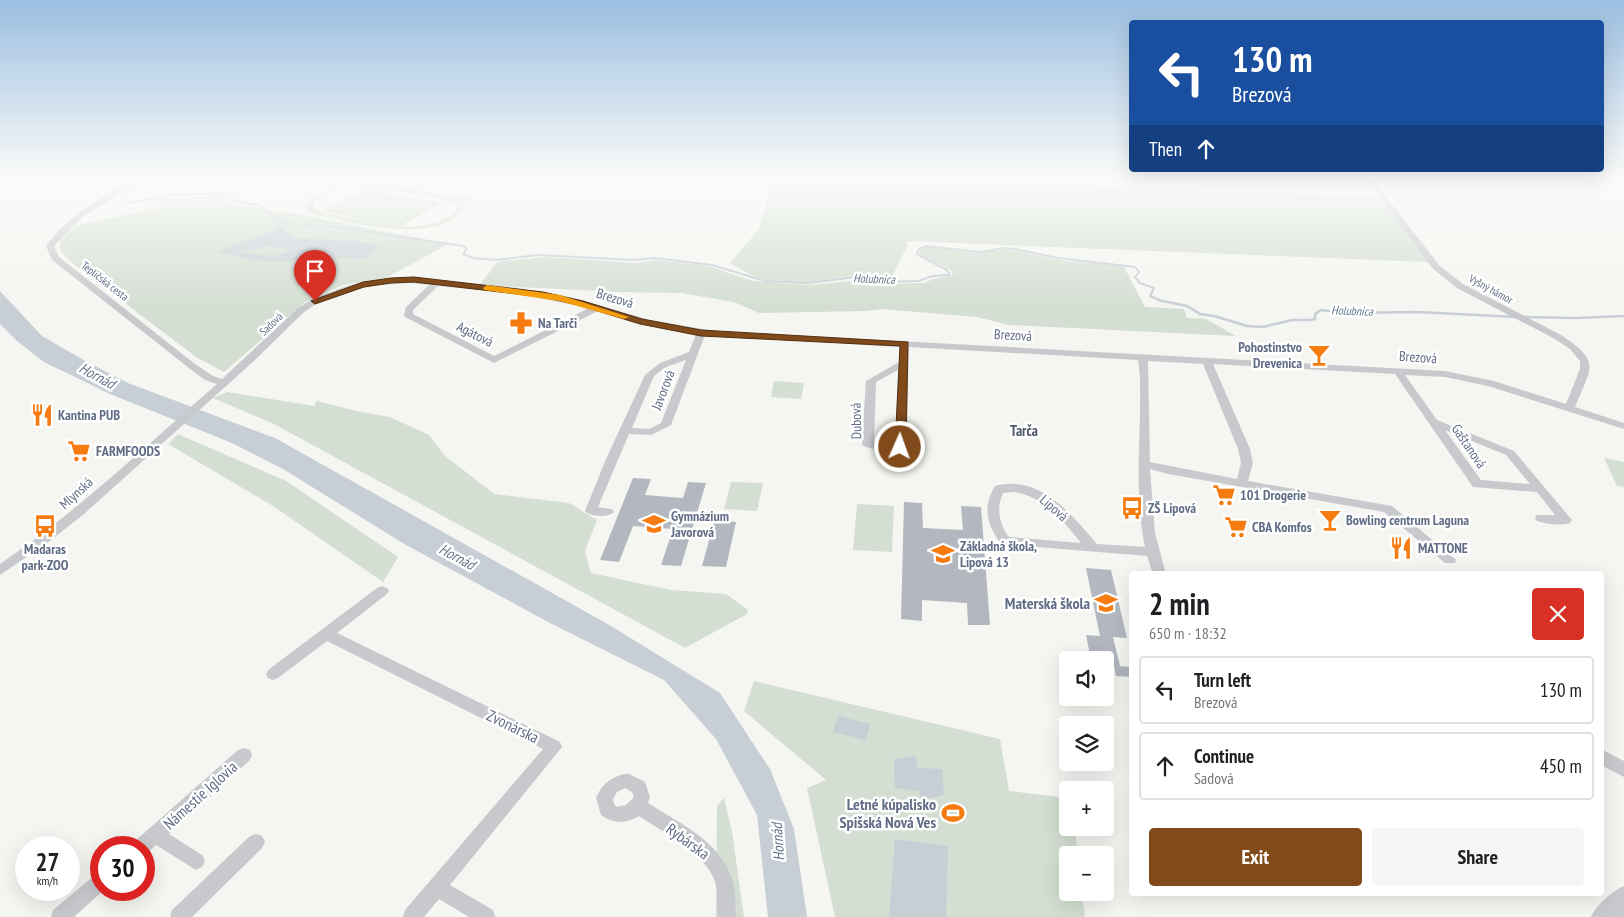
<!DOCTYPE html>
<html lang="en">
<head>
<meta charset="utf-8">
<style>
	:root { --surface:#fff; --page:#f6f6f6; --text:#202124; --muted:#757577; --line:#e0e0e0; --accent:#804a1b }
	body { margin:0; font-family:"PT Sans Narrow",sans-serif; background:var(--page); color:var(--text); height:100vh; display:flex; flex-direction:column; font-size:19px; white-space:nowrap }
	* { box-sizing:border-box; margin:0 }
	p { font-size:16px; color:var(--muted) }
	.icon { flex:none; width:28px; height:28px; fill:none; stroke:currentColor; stroke-width:2; stroke-linecap:round; stroke-linejoin:round }
	.map { position:relative; flex:1; overflow:hidden }
	.drawer { position:absolute; left:1129px; top:571px; width:475px; height:325px; display:flex; flex-direction:column; background:var(--surface); border-radius:5px; box-shadow:0 5px 20px #0002 }
	.drawer>* { flex:none }
	.guide { position:absolute; left:1129px; top:20px; width:475px; height:152px; border-radius:5px; box-shadow:0 5px 20px #0002; background:#1a4fa0; color:#fff; overflow:hidden }
	.tools { position:absolute; left:1059px; top:651px; display:grid; gap:10px }
	.tools a { display:grid; place-items:center; width:55px; height:55px; border-radius:5px; background:var(--surface); box-shadow:0 5px 20px #0002; font-size:25px }
	.speed { position:absolute; left:15px; top:836px; display:flex; gap:10px; font-size:25px; font-weight:700; text-align:center }
	.speed>* { display:grid; place-content:center; width:65px; height:65px; border-radius:50%; background:var(--surface); box-shadow:0 5px 20px #0002; line-height:1 }
	.speed small { font-size:12px; font-weight:400 }
	.speed .limit { border:8px solid #d22; background:#fff; color:#111 }
	.pin { position:absolute; display:grid; place-items:center; width:42px; height:42px; color:#fff; margin:-51px -21px; border-radius:50% 50% 50% 0; rotate:-45deg; box-shadow:0 0 5px #0007 }
	.pin .icon { rotate:45deg }
	.me { position:absolute; width:55px; margin:-28px; rotate:2deg; stroke-linejoin:round; filter:drop-shadow(0 0 4px #0008) }
	.turn { display:flex; align-items:center; gap:18px; height:105px; padding:0 20px; font-size:22px }
	.turn .icon { width:65px; height:65px; stroke-width:2.5 }
	.turn b { display:block; font-size:35px; line-height:42px }
	.then { display:flex; align-items:center; height:48px; padding:0 20px; background:#0003; gap:10px; font-size:19px }
	.round { display:grid; place-items:center; flex:none; width:52px; height:52px; border-radius:5px; background:var(--page) }
	.head { display:flex; align-items:center; justify-content:space-between; height:85px; padding:0 20px }
	h1 { font-size:30px; font-weight:800; line-height:38px }
	.button { display:flex; gap:10px; margin-top:auto; padding:10px 20px }
	.button a { flex:1; height:58px; border-radius:5px; background:var(--accent); color:#fff; font-size:20px; font-weight:800; line-height:58px; text-align:center }
	.button a+a { background:var(--page); color:var(--text) }
	ul { padding:0; list-style:none }
	li { display:flex; align-items:center; gap:15px; height:68px; margin:0 10px 8px; padding:0 10px; border:2px solid var(--line); border-radius:5px }
	li div { flex:1 }
	li b { display:block; font-size:19px }
	li em { font-style:normal }
	.map>svg:first-child { display:block }
	.green { fill:#d4ded2; fill-rule:evenodd }
	.water { fill:#c7ced5; fill-rule:evenodd }
	.lines { fill:none; stroke-linecap:round; stroke-linejoin:round }
	.stream-far1 { stroke:#c7ced5; stroke-width:2 }
	.stream { stroke:#c7ced5; stroke-width:2.5 }
	.building { fill:#b3b8c0 }
	.minor { fill:#c7c9cd; fill-rule:evenodd }
	.route { fill:#804a1b; stroke:#533012 }
	.slow { fill:#f59e0b }
	.labels { text-anchor:middle; stroke-width:5; stroke-linejoin:round; paint-order:stroke }
	.far-street-label { font-size:11px; fill:#616d86; stroke:#fff }
	.far-water-label { font-size:12px; font-style:italic; fill:#62758a; stroke:#fff }
	.street-label { font-size:14px; fill:#616d86; stroke:#fff }
	.poi-label { font-size:14px; font-weight:bold; fill:#616d86; stroke:#fff; text-anchor:start }
	.water-label { font-size:15px; font-style:italic; fill:#62758a; stroke:#fff }
	.neighbourhood-label { font-size:15px; font-weight:bold; fill:#50586a; stroke:#fff }
	.near-poi-label { font-size:16px; font-weight:bold; fill:#616d86; stroke:#fff; text-anchor:end }
	.near-street-label { font-size:16px; fill:#616d86; stroke:#fff }
</style>
</head>
<body>
<div class="map">
<svg width="1624" height="917" viewBox="0 0 1624 917">
	<rect width="100%" height="100%" fill="#f5f6f1"/>
	<g class="green">
		<polygon points="773,180 914,180 1380,197 1428,262 907,241 907,247 892,276 861,275 808,282 766,280 757,278 730,263 759,229"/>
		<path d="M371,182L472,199L463,202V210C435,245 354,223 316,215L308,212L305,208C309,184 356,189 371,182ZM362,187L443,199L453,202L457,208C449,224 416,228 400,226L442,203L366,189L321,211L398,226L323,213L313,207C315,191 350,187 362,187Z"/>
		<polygon points="224,196 232,204 298,214 448,244 386,278 343,285 305,302 224,372 196,357 76,266 61,252 60,241 75,226 162,207 156,199"/>
		<polygon points="929,246 975,253 1007,249 1065,261 1109,264 1124,267 1145,307 1184,309 1187,318 1206,319 1236,336 1009,325 977,317 882,309 865,311 759,313 734,302 681,293 621,292 480,285 497,262 544,257 638,263 656,260 705,265 753,281 809,285 862,280 878,284 924,283 933,279 952,276 953,275 951,270 919,254 922,248"/>
		<polygon points="774,381 804,383 801,399 771,397"/>
		<polygon points="227,392 314,406 317,401 356,411 390,417 429,435 444,455 494,494 569,503 597,520 585,551 591,573 671,590 726,594 748,610 747,614 685,648 274,424 213,398"/>
		<polygon points="178,434 286,481 398,557 383,582 273,506 168,444"/>
		<polygon points="1604,458 1624,462 1624,487 1617,486"/>
		<polygon points="731,482 763,483 757,511 724,509"/>
		<polygon points="857,504 894,506 892,552 853,550"/>
		<polygon points="754,681 1000,739 1009,791 1067,798 1068,828 1075,828 1078,855 1068,855 1068,892 1082,893 1085,917 835,917 807,788 826,780 744,711"/>
		<polygon points="724,798 732,832 744,917 716,917 717,806"/>
	</g>
	<g class="water">
		<path d="M274,227H281L295,238L355,241L379,245L366,258L353,259V257C337,258 321,258 304,257C300,257 294,261 289,261C268,263 237,258 217,251L275,230L277,228ZM270,246L292,250L274,256L238,252Z"/>
		<polygon points="0,291 42,336 87,362 128,383 275,438 611,626 720,693 770,769 794,829 807,917 768,917 757,815 716,739 664,680 550,623 406,545 283,469 232,443 110,394 44,362 17,341 0,324"/>
		<polygon points="838,716 870,724 866,740 833,732"/>
		<polygon points="916,756 918,768 942,769 944,795 921,800 919,791 895,788 894,759"/>
		<polygon points="895,839 948,846 946,917 889,917"/>
	</g>
	<g class="lines">
		<polyline class="stream-far1" points="129,203 179,194 230,194 235,201 261,206 273,218 287,224 327,226 463,246 467,249 463,254 473,258 496,260 539,255 633,260 656,258 712,265 765,281 808,283 864,276 878,282 918,281 933,276 950,275 947,270 917,254 919,249 926,246 980,252 1004,248 1015,249 1058,258 1135,267 1139,272 1135,277 1140,283 1154,288 1150,296 1162,301"/>
		<g class="stream">
			<polyline points="1158,300 1187,306 1200,314 1214,316 1247,326 1263,327 1292,320 1311,320 1315,319 1315,314 1321,310 1348,313 1417,312 1516,317"/>
			<polyline points="1523,317 1576,318 1624,316"/>
		</g>
	</g>
	<g class="building">
		<polygon points="633,478 651,479 645,495 683,498 688,482 706,483 681,566 661,565 673,529 633,526 619,562 600,560"/>
		<polygon points="904,502 922,503 923,528 963,530 961,506 981,507 990,625 968,625 967,603 922,600 922,621 901,619"/>
		<polygon points="716,515 727,517 726,521 736,522 726,567 702,566"/>
		<polygon points="1086,568 1111,570 1127,638 1113,637 1120,666 1116,666 1131,667 1131,677 1116,676 1114,666 1105,665 1105,660 1091,660 1086,635 1100,636"/>
	</g>
	<g class="lines">
		<g class="minor">
			<path d="M135,180H143L82,217L54,246L59,257L195,364L213,376L222,379L298,308L312,299L344,287L371,280L407,277L519,288L574,298L650,320L715,331L1445,371L1494,381L1566,404L1580,369V361L1570,349L1555,339L1457,288L1433,269L1367,180H1373L1439,265L1463,284L1561,335C1602,362 1591,367 1575,407L1624,423V429L1488,386L1445,377L1405,375L1437,420L1514,451L1572,520L1570,523C1561,526 1546,524 1537,521L1535,518L1537,515H1555L1537,492L1473,487L1395,374L1213,364L1250,449L1253,463L1248,481L1392,506L1456,560L1455,563H1445L1384,512L1168,474L1150,469L1155,533L1166,574H1153L1147,556L1001,544C987,525 982,507 995,486C1040,474 1071,514 1097,544L1145,547C1136,503 1139,458 1140,414C1140,396 1141,378 1138,360L909,347L906,447C900,452 868,450 862,445L866,381L899,362V347L705,335L671,425L651,435L629,434L598,507L612,509L614,512C608,518 591,517 585,511L606,459L645,375L660,363L689,352L696,334L649,326L598,311L494,363L405,317L404,315L406,307L429,285L407,283L371,286L350,291L318,303L304,312L255,360L84,514L46,544L0,575V564C78,511 146,446 217,384L205,380L189,368L52,260L46,246C69,215 102,197 135,180ZM438,286L519,294L589,308L494,356L413,314V310ZM686,360L661,423L649,429L632,428L654,376L666,367ZM1148,361L1203,364L1238,449L1241,463L1237,479L1150,462ZM898,370L895,443L874,442L876,382ZM1445,430L1506,455L1530,484L1481,480ZM1014,492C1044,497 1063,520 1081,543L1009,537C999,524 996,508 1003,493Z"/>
			<polygon points="382,586 387,588 389,591 387,594 337,633 560,742 562,747 450,885 493,910 495,917 469,917 439,899 424,917 403,917 405,910 543,749 327,641 278,678 273,680 268,678 266,674 268,670 377,588"/>
			<polygon points="244,748 250,750 252,755 250,760 169,834 202,855 205,861 202,867 196,870 156,845 144,855 144,848 131,848 134,842 238,750"/>
			<polygon points="1601,749 1624,761 1624,777 1601,765"/>
			<path d="M623,774H629L645,782L650,797L648,803C679,823 720,841 732,879C736,891 735,904 736,917H718C717,905 718,893 715,882C707,854 661,831 639,816C625,824 614,824 601,815L596,798C602,784 609,779 623,774ZM625,788L632,792L634,797L626,805L617,807L614,804L613,799L617,792Z"/>
			<polygon points="256,834 262,836 265,842 262,848 192,917 170,917 172,910 250,836"/>
			<polygon points="101,872 101,890 104,890 74,917 51,917 53,910 95,875"/>
			<path d="M1624,886V917H1591C1596,905 1612,891 1624,886Z"/>
		</g>
	</g>
	<linearGradient id="sky" x2="0" y2="1"><stop stop-color="#9bbee0"/><stop offset="0.58" stop-color="#fafbf9"/><stop offset="1" stop-color="#fafbf9" stop-opacity="0"/></linearGradient>
	<rect width="1624" height="308" fill="url(#sky)"/>
	<polygon class="route" points="414,277 543,292 583,301 642,319 701,330 908,342 906,447 900,450 895,447 900,346 701,336 640,324 578,305 543,297 414,282 391,283 364,287 318,303 315,304 311,301 363,282 391,278"/>
	<polygon class="slow" points="487,285 560,295 629,317 624,319 559,301 484,290 483,288"/>
	<defs>
		<symbol id="pharmacy-bare" viewBox="-9 -9 18 18"><path d="M-2-6h4v4h4v4h-4v4h-4v-4h-4v-4h4Z" fill="#f67b11" stroke="#fff" stroke-width="2.5" paint-order="stroke"/></symbol>
		<symbol id="bar-bare" viewBox="-9 -9 18 18"><path d="M-6-5H6L.8 .8V4.5H3.5V6h-7V4.5H-.8V.8Z" fill="#f67b11" stroke="#fff" stroke-width="2.5" paint-order="stroke"/></symbol>
		<symbol id="restaurant-bare" viewBox="-9 -9 18 18"><path d="M-5-6h1v4h1v-4h1v4h1v-4h1v5L-1.5 .5V6h-2V.5L-5-1ZM5-6V6H3V1.5H1.5Q1.5-4 5-6Z" fill="#f67b11" stroke="#fff" stroke-width="2.5" paint-order="stroke"/></symbol>
		<symbol id="supermarket-bare" viewBox="-9 -9 18 18"><path d="M-6-5.5h2.5l.6 2H6L4.5 2H-2.5L-4.4-4H-6ZM-1.5 3.2a1.3 1.3 0 1 0 .1 0ZM3 3.2a1.3 1.3 0 1 0 .1 0Z" fill="#f67b11" stroke="#fff" stroke-width="2.5" paint-order="stroke"/></symbol>
		<symbol id="bus-bare" viewBox="-9 -9 18 18"><path d="M-5-6H5V4H4V6H2V4H-2V6H-4V4H-5ZM-3.5-4V0h7V-4ZM-3.5 1.2v1.5H-2V1.2ZM2 1.2v1.5H3.5V1.2Z" fill="#f67b11" stroke="#fff" stroke-width="2.5" paint-order="stroke"/></symbol>
		<symbol id="school-bare" viewBox="-9 -9 18 18"><path d="M0-5L7-2L0 1L-7-2ZM-4 1L0 2.5L4 1V4Q0 6-4 4Z" fill="#f67b11" stroke="#fff" stroke-width="2.5" paint-order="stroke"/></symbol>
		<symbol id="stadium-bare" viewBox="-9 -9 18 18"><path d="M0-5a6.5 5 0 1 0 0 10a6.5 5 0 1 0 0-10ZM-3.5-1.8h7v3.6h-7Z" fill="#f67b11" stroke="#fff" stroke-width="2.5" paint-order="stroke"/></symbol>
	</defs>
	<g fill-rule="evenodd">
		<use href="#pharmacy-bare" x="505" y="307" width="32" height="32"/>
		<use href="#bar-bare" x="1303" y="339" width="32" height="32"/>
		<use href="#restaurant-bare" x="26" y="399" width="32" height="32"/>
		<use href="#supermarket-bare" x="63" y="435" width="32" height="32"/>
		<use href="#supermarket-bare" x="1208" y="479" width="32" height="32"/>
		<use href="#bus-bare" x="1116" y="492" width="32" height="32"/>
		<use href="#bar-bare" x="1314" y="504" width="32" height="32"/>
		<use href="#school-bare" x="638" y="508" width="32" height="32"/>
		<use href="#bus-bare" x="29" y="510" width="32" height="32"/>
		<use href="#supermarket-bare" x="1220" y="511" width="32" height="32"/>
		<use href="#restaurant-bare" x="1385" y="532" width="32" height="32"/>
		<use href="#school-bare" x="927" y="538" width="32" height="32"/>
		<use href="#school-bare" x="1090" y="587" width="32" height="32"/>
		<use href="#stadium-bare" x="937" y="797" width="32" height="32"/>
	</g>
	<g class="labels">
		<g class="far-street-label">
			<text transform="translate(105 281) rotate(38)" y="4">Tepličská cesta</text>
			<text transform="translate(1491 289) rotate(29)" y="4">Vyšný hámor</text>
			<text transform="translate(271 324) rotate(-44)" y="4">Sadová</text>
		</g>
		<g class="far-water-label">
			<text transform="translate(874 279) rotate(2)" y="4">Holubnica</text>
			<text transform="translate(1352 311) rotate(2)" y="4">Holubnica</text>
		</g>
		<g class="street-label">
			<text transform="translate(615 298) rotate(17)" y="5">Brezová</text>
			<text transform="translate(475 334) rotate(27)" y="5">Agátová</text>
			<text transform="translate(1013 335) rotate(3)" y="5">Brezová</text>
			<text transform="translate(1418 357) rotate(4)" y="5">Brezová</text>
			<text transform="translate(663 390) rotate(-69)" y="5">Javorová</text>
			<text transform="translate(856 421) rotate(-91)" y="5">Dubová</text>
			<text transform="translate(1469 446) rotate(56)" y="5">Gaštanová</text>
			<text transform="translate(76 493) rotate(-42)" y="5">Mlynská</text>
			<text transform="translate(1054 508) rotate(41)" y="5">Lipová</text>
		</g>
		<g class="poi-label">
			<text x="538" y="328">Na Tarči</text>
			<text x="1302" y="352" text-anchor="end">Pohostinstvo<tspan x="1302" dy="16">Drevenica</tspan></text>
			<text x="58" y="420">Kantina PUB</text>
			<text x="96" y="456">FARMFOODS</text>
			<text x="1240" y="500">101 Drogerie</text>
			<text x="1148" y="513">ZŠ Lipová</text>
			<text x="671" y="521">Gymnázium<tspan x="671" dy="16">Javorová</tspan></text>
			<text x="1346" y="525">Bowling centrum Laguna</text>
			<text x="1252" y="532">CBA Komfos</text>
			<text x="960" y="551">Základná škola,<tspan x="960" dy="16">Lipová 13</tspan></text>
			<text x="1418" y="553">MATTONE</text>
			<text x="45" y="554" text-anchor="middle">Madaras<tspan x="45" dy="16">park-ZOO</tspan></text>
		</g>
		<g class="water-label">
			<text transform="translate(97 376) rotate(29)" y="5">Hornád</text>
			<text transform="translate(457 557) rotate(29)" y="5">Hornád</text>
			<text transform="translate(778 842) rotate(-94)" y="5">Hornád</text>
		</g>
		<g class="neighbourhood-label">
			<text x="1024" y="436">Tarča</text>
		</g>
		<g class="near-poi-label">
			<text x="1090" y="609">Materská škola</text>
			<text x="936" y="810">Letné kúpalisko<tspan x="936" dy="18">Spišská Nová Ves</tspan></text>
		</g>
		<g class="near-street-label">
			<text transform="translate(513 726) rotate(26)" y="6">Zvonárska</text>
			<text transform="translate(200 795) rotate(-42)" y="6">Námestie Iglovia</text>
			<text transform="translate(688 841) rotate(36)" y="6">Rybárska</text>
		</g>
	</g>
</svg>
<div class="tools">
<a><svg class="icon" aria-label="sound" viewBox="0 0 24 24"><path d="M4 9h4l5-4v14l-5-4H4zM17 9q2 3 0 6"/></svg></a>
<a><svg class="icon" aria-label="layers" viewBox="0 0 24 24"><path d="M12 4l9 5-9 5-9-5zM3 14l9 5 9-5"/></svg></a>
<a>+</a>
<a>−</a>
</div>
<div class="speed"><div>27<small>km/h</small></div><div class="limit">30</div></div>
<div class="pin" style="left:315px;top:301px;background:#d93025"><svg class="icon" aria-label="arrive" viewBox="0 0 24 24"><path d="M6 21V4h12l-3 4 3 4H6"/></svg></div>
<svg class="me" style="left:900px;top:447px" viewBox="-20 -20 40 40"><circle r="17" fill="#804a1b" stroke="#fff" stroke-width="3"/><path d="M0-11L8 9 0 5-8 9z" fill="#fff"/></svg>
<div class="guide">
<div class="turn"><svg class="icon" aria-label="left" viewBox="0 0 24 24"><path d="M17 20v-9H6M10 6l-5 5 5 5"/></svg><div><b>130 m</b>Brezová</div></div>
<div class="then">Then<svg class="icon" aria-label="ahead" viewBox="0 0 24 24"><path d="M12 20V5M6 11l6-6 6 6"/></svg></div>
</div>
<section class="drawer">
<div class="head"><div><h1>2 min</h1><p>650 m · 18:32</p></div><a class="round" style="background:#d93025;color:#fff"><svg class="icon" aria-label="close" viewBox="0 0 24 24"><path d="M6 6l12 12M18 6L6 18"/></svg></a></div>
<ul>
<li><svg class="icon" aria-label="left" viewBox="0 0 24 24"><path d="M17 20v-9H6M10 6l-5 5 5 5"/></svg><div><b>Turn left</b><p>Brezová</p></div><em>130 m</em></li>
<li><svg class="icon" aria-label="ahead" viewBox="0 0 24 24"><path d="M12 20V5M6 11l6-6 6 6"/></svg><div><b>Continue</b><p>Sadová</p></div><em>450 m</em></li>
</ul>
<div class="button"><a>Exit</a><a>Share</a></div>
</section>
</div>
</body>
</html>
